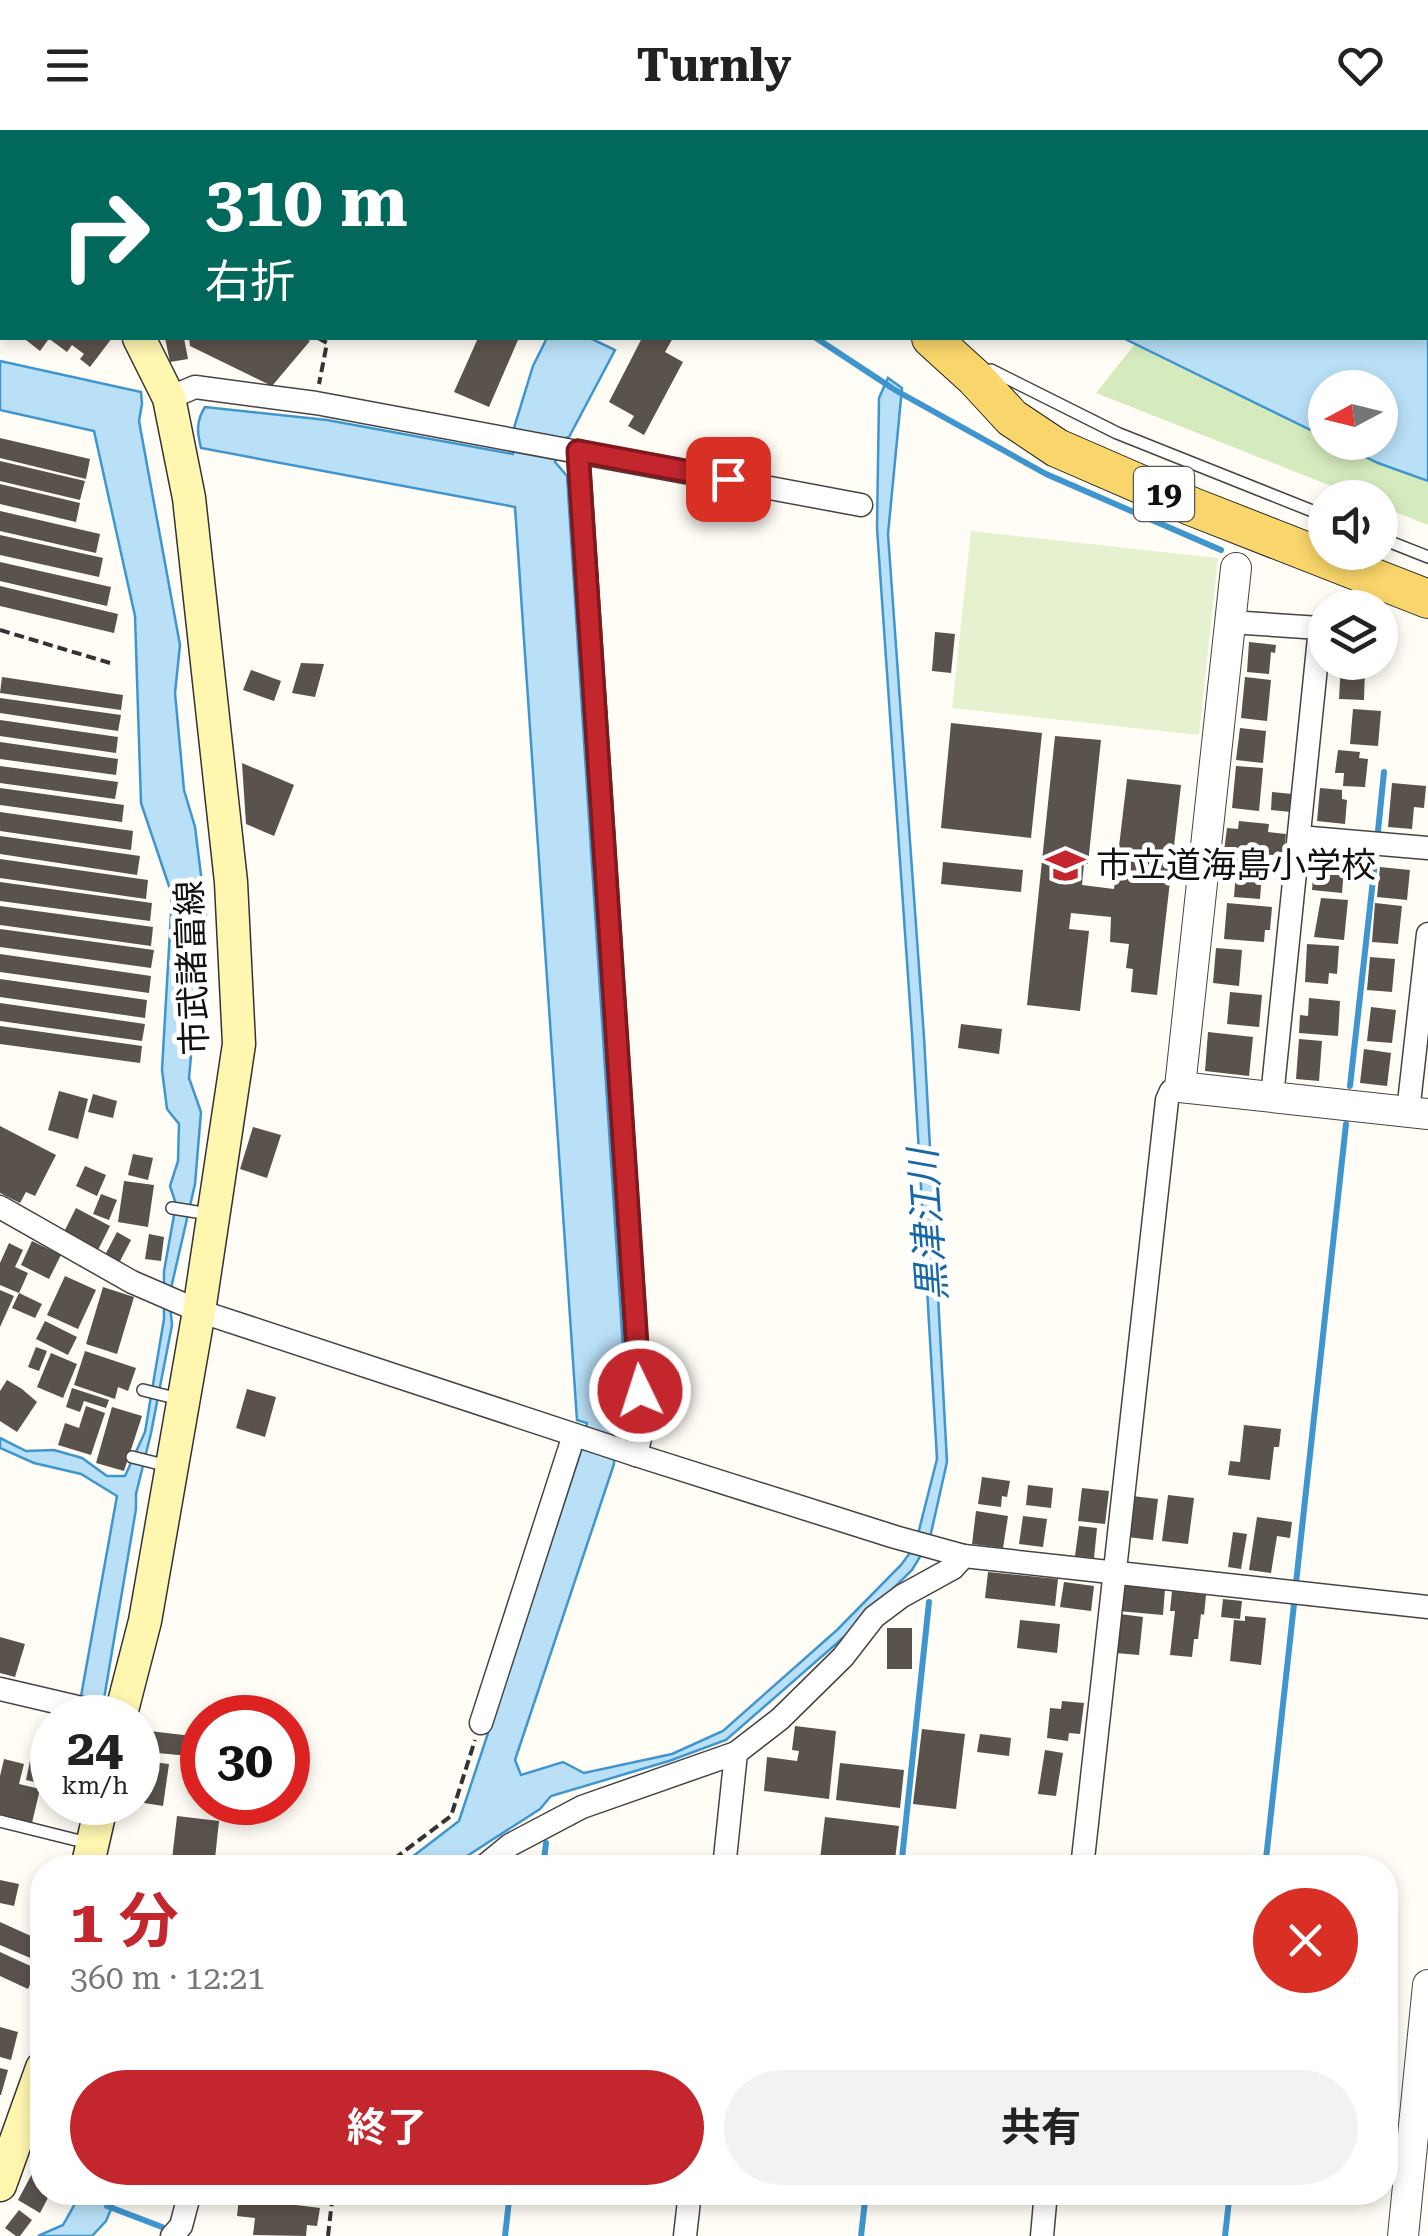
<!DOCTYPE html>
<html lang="ja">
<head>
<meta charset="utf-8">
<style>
	:root { --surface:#fff; --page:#f2f2f2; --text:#222; --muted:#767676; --accent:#c4262e }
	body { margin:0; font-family:"Roboto Serif","Noto Sans JP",serif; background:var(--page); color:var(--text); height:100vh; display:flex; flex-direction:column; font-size:38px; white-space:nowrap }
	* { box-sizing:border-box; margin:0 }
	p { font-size:32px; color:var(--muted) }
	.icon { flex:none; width:55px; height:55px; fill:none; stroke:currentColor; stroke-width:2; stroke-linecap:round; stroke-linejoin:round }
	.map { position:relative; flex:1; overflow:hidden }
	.side { position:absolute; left:30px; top:1725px; width:1368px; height:350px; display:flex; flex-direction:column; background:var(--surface); border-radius:40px; box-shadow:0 5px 15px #0003 }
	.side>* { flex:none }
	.hud { position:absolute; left:0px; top:0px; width:1430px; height:210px; box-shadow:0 5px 15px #0003; background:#00695c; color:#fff; overflow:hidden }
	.needle { width:65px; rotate:263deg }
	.buttons { position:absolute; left:1308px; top:240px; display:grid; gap:20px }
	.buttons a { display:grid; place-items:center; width:90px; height:90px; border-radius:50%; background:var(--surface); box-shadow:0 5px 15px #0003; font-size:50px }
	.speed { position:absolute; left:30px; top:1565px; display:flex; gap:20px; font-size:50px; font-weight:700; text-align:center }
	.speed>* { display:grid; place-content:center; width:130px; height:130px; border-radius:50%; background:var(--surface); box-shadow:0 5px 15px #0003; line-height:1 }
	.speed small { font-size:25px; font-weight:400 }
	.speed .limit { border:15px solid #d22; background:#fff; color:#111 }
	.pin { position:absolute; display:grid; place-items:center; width:85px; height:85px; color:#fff; margin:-42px; border-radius:20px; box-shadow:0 5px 15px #0006 }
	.me { position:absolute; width:110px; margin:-55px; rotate:356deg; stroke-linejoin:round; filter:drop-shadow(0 0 8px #0008) }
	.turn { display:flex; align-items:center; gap:35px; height:210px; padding:0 40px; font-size:45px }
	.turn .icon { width:130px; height:130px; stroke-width:2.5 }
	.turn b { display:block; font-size:70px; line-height:85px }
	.round { display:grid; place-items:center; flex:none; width:105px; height:105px; border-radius:52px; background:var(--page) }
	.summary { display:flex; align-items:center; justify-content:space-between; height:170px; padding:0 40px }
	h1 { font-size:60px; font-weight:700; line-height:75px; color:var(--accent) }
	.cta { display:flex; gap:20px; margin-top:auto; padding:20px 40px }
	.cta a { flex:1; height:115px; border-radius:60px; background:var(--accent); color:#fff; font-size:40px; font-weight:700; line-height:115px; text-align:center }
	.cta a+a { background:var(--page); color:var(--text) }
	header { display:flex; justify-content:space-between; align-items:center; height:130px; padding:0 40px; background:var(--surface); font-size:45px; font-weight:700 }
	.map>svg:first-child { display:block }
	.green { fill:#d5ebbd }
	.pitch { fill:#e6f2cf }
	.water { fill:#b9e0f7; stroke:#3f96cf; stroke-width:2.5 }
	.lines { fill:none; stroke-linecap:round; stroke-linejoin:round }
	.stream { stroke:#3f96cf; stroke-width:6 }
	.building { fill:#5a524d }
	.service-casing { stroke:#444; stroke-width:14 }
	.minor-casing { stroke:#444; stroke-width:25 }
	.tertiary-casing { stroke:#444; stroke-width:32 }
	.secondary-casing { stroke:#333; stroke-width:35 }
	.primary-casing { stroke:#222; stroke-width:40 }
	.path { stroke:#333; stroke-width:4; stroke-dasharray:10 5; stroke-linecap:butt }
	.service { stroke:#fff; stroke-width:11 }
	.minor { stroke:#fff; stroke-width:22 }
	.tertiary { stroke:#fff; stroke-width:30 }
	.secondary { stroke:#fff6b0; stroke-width:32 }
	.primary { stroke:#f9d66b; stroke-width:38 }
	.route-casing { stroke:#7f191e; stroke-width:25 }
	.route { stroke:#c4262e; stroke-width:18 }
	.labels { text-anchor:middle; stroke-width:10; stroke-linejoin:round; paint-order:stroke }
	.shield { fill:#fff; stroke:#585858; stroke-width:2.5 }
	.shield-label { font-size:32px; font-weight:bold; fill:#111 }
	.poi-label { font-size:35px; fill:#111; stroke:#fff; text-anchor:start }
	.street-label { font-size:35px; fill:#111; stroke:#fff }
	.water-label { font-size:38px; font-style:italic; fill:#1768a6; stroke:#fff }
</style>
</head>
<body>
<header><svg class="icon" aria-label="menu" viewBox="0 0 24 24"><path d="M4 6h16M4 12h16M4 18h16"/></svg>Turnly<svg class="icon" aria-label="heart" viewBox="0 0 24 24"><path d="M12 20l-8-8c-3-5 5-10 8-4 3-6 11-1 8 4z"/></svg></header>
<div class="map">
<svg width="1428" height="2106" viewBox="0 0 1428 2106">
	<rect width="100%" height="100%" fill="#fffdf5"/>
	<polygon class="green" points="1135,214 1325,307 1325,312 1337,313 1378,333 1428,351 1428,395 1380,376 1380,368 1359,367 1096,263"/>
	<polygon class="pitch" points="971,401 1218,428 1199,605 952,578"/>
	<g class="water">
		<polygon points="761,0 1428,0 1428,351 1378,333 1337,313 1380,312 1380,258 1325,258 1325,307 1123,208 1428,208 1428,2 765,2"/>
		<path d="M547,208H590L615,220L569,307L559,310L555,332L567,346L628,1296L614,1301V1334L515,1630L521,1645L563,1632L584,1643L672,1624L723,1601L837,1500L901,1435L915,1416L937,1329L912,904L877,398L879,268L888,248L902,258L888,404L924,907L947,1332L929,1412L912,1440L844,1507L726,1610L669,1631L551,1666L540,1679L450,1737H399L459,1691L582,1318L587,1293L577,1290L515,377L201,318C197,302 196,291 205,277L327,290L513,324L518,302L514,298L533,236Z"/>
		<polygon points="0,231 141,262 142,274 139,291 180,515 175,563 184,660 195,697 206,785 204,899 192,915 189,948 201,982 195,1054 172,1154 170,1175 172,1195 151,1303 136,1364 136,1379 104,1569 98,1574 94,1587 70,1586 78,1583 117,1366 81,1344 34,1333 0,1318 0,1308 26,1321 54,1320 82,1328 107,1346 125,1346 145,1302 164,1189 164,1141 176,1074 170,1056 178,1031 179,994 167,979 162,940 172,765 141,673 135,486 94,301 0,280"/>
		<polygon points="81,2063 118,2063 106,2091 92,2106 38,2106 63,2095"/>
	</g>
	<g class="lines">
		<g class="stream">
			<polyline points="816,208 892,258"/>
			<polyline points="895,260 1046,344 1221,420"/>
			<polyline points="1378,701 1384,642"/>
			<polyline points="1350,956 1376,723"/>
			<polyline points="1296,1453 1346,994"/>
			<polyline points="543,1738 546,1713"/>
			<polyline points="901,1738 929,1472"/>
			<polyline points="1265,1738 1294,1474"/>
			<polyline points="107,2076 162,2097"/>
			<polyline points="505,2106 510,2062"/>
			<polyline points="861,2106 866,2062"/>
			<polyline points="1225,2106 1230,2062"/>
		</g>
	</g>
	<g class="building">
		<polygon points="28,208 45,208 48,210 40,221 26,210"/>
		<polygon points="48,208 112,208 90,237 80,229 84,224 72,215 67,222"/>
		<polygon points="165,208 184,208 188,229 170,232"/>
		<polygon points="189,208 304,208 310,211 272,256 190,216"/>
		<polygon points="478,208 513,208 518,210 489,277 454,262"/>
		<polygon points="642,208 673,208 665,222 683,232 644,305 628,296 634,286 609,272"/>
		<polygon points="0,308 90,329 86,349 0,328"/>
		<polygon points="0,331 85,351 80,370 0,351"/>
		<polygon points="0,354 80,373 76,392 0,374"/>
		<polygon points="0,381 100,404 96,423 0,401"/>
		<polygon points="0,405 103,428 99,447 0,425"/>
		<polygon points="0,432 111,457 107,476 0,451"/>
		<polygon points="0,456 118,484 114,503 0,476"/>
		<polygon points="935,502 955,504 951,543 932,541"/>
		<polygon points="1249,512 1276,515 1275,523 1271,522 1269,544 1247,542"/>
		<polygon points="1341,532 1374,532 1374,539 1365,539 1364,570 1339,569"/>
		<polygon points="301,533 324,534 315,567 292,563"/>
		<polygon points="251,540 281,551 274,571 243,560"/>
		<polygon points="2,547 123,565 121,580 0,563"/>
		<polygon points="1245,547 1271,550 1267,591 1241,588"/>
		<polygon points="0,568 121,585 118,601 0,583"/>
		<polygon points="1353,579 1381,581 1378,616 1350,614"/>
		<polygon points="0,590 118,607 116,623 0,606"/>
		<polygon points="951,593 1042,603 1031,708 941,698"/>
		<polygon points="1240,598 1266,601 1263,633 1236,630"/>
		<polygon points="1055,606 1101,610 1088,734 1084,734 1082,755 1114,759 1127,649 1181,655 1157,865 1131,862 1133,839 1126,838 1129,814 1110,812 1111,787 1071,783 1069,799 1089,801 1080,881 1027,875"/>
		<polygon points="0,612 118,629 116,645 0,629"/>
		<polygon points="1338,620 1360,622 1359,628 1368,629 1365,657 1343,656 1344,643 1335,643"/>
		<polygon points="242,633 294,655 274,706 246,694"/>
		<polygon points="0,636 118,652 115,669 0,653"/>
		<polygon points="1236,636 1263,638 1259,681 1232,678"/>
		<polygon points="1392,653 1426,656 1424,678 1414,677 1412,699 1388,697"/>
		<polygon points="0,658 124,675 122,692 0,675"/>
		<polygon points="1320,658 1342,660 1342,669 1347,670 1345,694 1317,691"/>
		<polygon points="1272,662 1292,664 1291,682 1271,680"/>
		<polygon points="0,682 133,701 131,720 0,701"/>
		<polygon points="1239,691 1269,694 1268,702 1286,704 1284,726 1224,721 1227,698 1238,699"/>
		<polygon points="0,706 140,726 137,745 0,724"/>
		<polygon points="1315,723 1345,725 1342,763 1312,760"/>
		<polygon points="1237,727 1263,729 1260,769 1234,767"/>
		<polygon points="0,729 148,750 146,769 0,748"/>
		<polygon points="943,732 1023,740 1021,762 941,754"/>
		<polygon points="1380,737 1410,740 1407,770 1377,767"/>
		<polygon points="0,752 152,773 150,791 0,771"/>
		<polygon points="1321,768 1348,770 1344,810 1314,807"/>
		<polygon points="1227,773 1272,777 1270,800 1265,800 1264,812 1224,809"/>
		<polygon points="1375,773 1402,776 1398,814 1372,812"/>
		<polygon points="0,776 153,797 151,816 0,795"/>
		<polygon points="0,799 154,820 151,838 0,817"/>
		<polygon points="1307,814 1339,816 1337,844 1329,843 1328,854 1305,852"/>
		<polygon points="1216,818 1242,820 1239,856 1213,853"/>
		<polygon points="0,824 151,846 149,863 0,842"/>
		<polygon points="1370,827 1395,829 1392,862 1367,860"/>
		<polygon points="0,849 147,870 145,888 0,867"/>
		<polygon points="1230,862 1262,865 1259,897 1227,894"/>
		<polygon points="1309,868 1340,871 1338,906 1299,903 1300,885 1308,886"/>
		<polygon points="0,873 145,894 142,911 0,891"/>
		<polygon points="1371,877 1396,880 1392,913 1367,911"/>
		<polygon points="961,894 1002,899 999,924 958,918"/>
		<polygon points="0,896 142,916 140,933 0,914"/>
		<polygon points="1208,902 1253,907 1249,946 1205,941"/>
		<polygon points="1299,909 1322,911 1319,951 1296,949"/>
		<polygon points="1364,919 1391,923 1387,956 1360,953"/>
		<polygon points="59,961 88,969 78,1009 48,1000"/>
		<polygon points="93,964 117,971 113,988 88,982"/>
		<polygon points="0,996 56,1025 35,1066 26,1062 20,1073 0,1063"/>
		<polygon points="253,997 281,1005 267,1048 240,1039"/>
		<polygon points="133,1024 153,1028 148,1050 128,1045"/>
		<polygon points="85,1036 106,1045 97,1066 76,1056"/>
		<polygon points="124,1051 154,1055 148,1097 118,1092"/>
		<polygon points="101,1064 117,1070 109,1090 93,1084"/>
		<polygon points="76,1078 110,1096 96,1124 62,1106"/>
		<polygon points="117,1102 131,1110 118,1135 104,1127"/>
		<polygon points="149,1104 164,1107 161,1131 145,1129"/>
		<polygon points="32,1111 61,1125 49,1149 21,1135"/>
		<polygon points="9,1113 23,1120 15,1137 28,1143 19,1163 42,1174 35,1188 12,1178 19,1163 0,1155 0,1133"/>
		<polygon points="65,1146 96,1160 78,1199 47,1185"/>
		<polygon points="103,1157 134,1167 117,1224 86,1214"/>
		<polygon points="0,1160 14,1166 0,1197"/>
		<polygon points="45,1191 77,1207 68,1225 36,1209"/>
		<polygon points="36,1217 47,1221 39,1241 28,1237"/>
		<polygon points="85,1221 136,1238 128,1261 118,1257 115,1269 74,1255"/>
		<polygon points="51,1223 77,1234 63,1268 37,1257"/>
		<polygon points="7,1250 22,1259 37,1272 17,1302 0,1291 0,1261"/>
		<polygon points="72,1258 109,1270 106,1278 84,1271 80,1282 66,1277"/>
		<polygon points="247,1259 276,1267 265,1307 236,1298"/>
		<polygon points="86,1276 105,1283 91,1325 58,1315 65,1293 79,1298"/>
		<polygon points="112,1277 142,1286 124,1341 96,1333"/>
		<polygon points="1244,1295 1281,1299 1279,1317 1274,1317 1270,1350 1228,1345 1230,1331 1240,1332"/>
		<polygon points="982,1347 1010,1351 1007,1367 1002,1366 1001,1377 978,1374"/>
		<polygon points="1028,1355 1053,1358 1051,1378 1026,1375"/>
		<polygon points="1082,1358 1109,1361 1105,1394 1078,1391"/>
		<polygon points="1168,1365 1194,1368 1188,1414 1162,1411"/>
		<polygon points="1132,1366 1158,1369 1153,1410 1127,1407"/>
		<polygon points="976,1381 1008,1386 1003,1418 972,1414"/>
		<polygon points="1023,1386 1047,1389 1043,1417 1019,1414"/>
		<polygon points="1257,1387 1292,1392 1290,1408 1277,1406 1271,1443 1249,1440"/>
		<polygon points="1079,1396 1097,1398 1094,1428 1075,1426"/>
		<polygon points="1233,1402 1247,1404 1241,1439 1228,1437"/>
		<polygon points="988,1442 1058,1449 1055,1476 985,1468"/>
		<polygon points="1064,1452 1094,1456 1091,1481 1060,1477"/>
		<polygon points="1121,1455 1165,1459 1163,1485 1118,1481"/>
		<polygon points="1172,1461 1206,1465 1204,1485 1201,1484 1198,1509 1194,1509 1192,1527 1170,1525 1175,1481 1170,1481"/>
		<polygon points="1223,1469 1242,1471 1240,1489 1221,1487"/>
		<polygon points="1120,1484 1143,1487 1139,1525 1116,1523"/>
		<polygon points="1245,1486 1266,1488 1261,1535 1230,1531 1234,1490 1245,1491"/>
		<polygon points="1020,1490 1060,1494 1057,1523 1017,1518"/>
		<rect x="887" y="1498" width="25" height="41"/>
		<polygon points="0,1507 25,1514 15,1547 0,1543"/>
		<polygon points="1062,1571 1084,1573 1080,1604 1069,1603 1068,1611 1047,1608 1050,1578 1061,1579"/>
		<polygon points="795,1596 836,1601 829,1669 764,1661 767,1627 797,1631 799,1621 792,1620"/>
		<polygon points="922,1599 965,1604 956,1679 913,1674"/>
		<polygon points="149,1601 192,1606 189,1626 147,1622"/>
		<polygon points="980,1604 1011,1608 1009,1626 977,1622"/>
		<polygon points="1045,1620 1063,1623 1056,1666 1038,1664"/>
		<polygon points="32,1621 52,1626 52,1656 26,1650"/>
		<polygon points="4,1629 24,1634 19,1654 40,1659 32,1693 0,1685 0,1646"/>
		<polygon points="144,1631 169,1634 163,1676 138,1672"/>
		<polygon points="840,1633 904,1640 900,1678 836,1670"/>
		<polygon points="177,1686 219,1691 214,1738 171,1738"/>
		<polygon points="825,1687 899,1696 894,1738 819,1738"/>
		<polygon points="0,1750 19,1754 14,1776 0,1773"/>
		<polygon points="0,1792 42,1811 42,1833 0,1815"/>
		<polygon points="0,1822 37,1839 28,1859 0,1846"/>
		<polygon points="0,1897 18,1902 11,1930 0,1927"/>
		<polygon points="0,1938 8,1940 1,1965 0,1965"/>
		<polygon points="42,2025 42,2062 51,2062 40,2083 18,2070"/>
		<polygon points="269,2062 323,2062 322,2073 269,2068"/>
		<polygon points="239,2068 320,2078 317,2096 307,2095 306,2106 253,2105 255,2088 237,2086"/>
		<polygon points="19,2080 32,2090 20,2106 16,2106 5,2098"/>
	</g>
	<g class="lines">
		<defs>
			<g id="service">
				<polyline points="981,245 991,240 1117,303 1325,386"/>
				<polyline points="1380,408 1428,427"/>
				<polyline points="172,1078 209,1084"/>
				<polyline points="143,1260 179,1269"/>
				<polyline points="132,1327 168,1336"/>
				<polyline points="0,1691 88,1713"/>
			</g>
			<g id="minor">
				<polyline points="169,268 195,257 316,273 861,375"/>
				<polyline points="578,321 642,1300 636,1325"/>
				<polyline points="1230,492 1320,498 1272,967"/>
				<polyline points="1299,707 1428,718"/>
				<polyline points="1408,982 1428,804"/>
				<polyline points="0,1077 132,1152 199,1181 636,1325 895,1407 964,1426 1428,1477"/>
				<polyline points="0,1559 120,1587"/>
				<polyline points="481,1593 574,1305"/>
				<polyline points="482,1738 510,1715 582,1677 736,1623 780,1589 843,1527 874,1487 902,1466 953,1438 964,1426"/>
				<polyline points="724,1738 736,1623"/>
				<polyline points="1082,1738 1167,970 1171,961 1180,957"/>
				<polyline points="172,2106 181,2096 190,2062"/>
				<polyline points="685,2106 690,2062"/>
				<polyline points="1042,2106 1046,2062"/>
			</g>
			<g id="tertiary">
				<polyline points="1236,438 1180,957 1428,984"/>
				<polyline points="1403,2106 1428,1855"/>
			</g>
			<g id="secondary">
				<polyline points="0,64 2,66"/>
				<polyline points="120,1588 145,1491 199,1181 239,914 231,752 189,368 169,268 139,208"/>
				<polyline points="87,1738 102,1672"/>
				<polyline points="0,2055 42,1938"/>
			</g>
			<g id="primary">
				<polyline points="624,0 627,2"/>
				<polyline points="931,208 975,248 1012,288 1057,318 1193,377 1428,469"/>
			</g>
		</defs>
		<use href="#service" class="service-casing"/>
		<use href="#minor" class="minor-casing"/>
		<use href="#tertiary" class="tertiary-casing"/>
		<use href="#secondary" class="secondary-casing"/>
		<use href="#primary" class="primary-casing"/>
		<g class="path">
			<polyline points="39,0 42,2"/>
			<polyline points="318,208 327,213 319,254"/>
			<polyline points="0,500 110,533"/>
			<polyline points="382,1738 451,1686 475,1610"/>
			<polyline points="328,2106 333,2062"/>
		</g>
		<use href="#service" class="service"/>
		<use href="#minor" class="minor"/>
		<use href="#tertiary" class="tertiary"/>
		<use href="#secondary" class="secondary"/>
		<use href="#primary" class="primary"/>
	</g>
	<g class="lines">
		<defs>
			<polyline id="route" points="640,1261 578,321 728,349"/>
		</defs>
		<use href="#route" class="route-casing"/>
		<use href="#route" class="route"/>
	</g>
	<defs>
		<symbol id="school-bare" viewBox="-9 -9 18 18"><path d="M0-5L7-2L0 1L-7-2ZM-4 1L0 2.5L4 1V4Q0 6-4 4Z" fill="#c4262e" stroke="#fff" stroke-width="2.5" paint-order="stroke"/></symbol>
	</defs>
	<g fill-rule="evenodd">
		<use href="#school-bare" x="1038" y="708" width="55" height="55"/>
	</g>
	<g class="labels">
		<rect class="shield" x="1134" y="337" width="60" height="54" rx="8"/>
		<g class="shield-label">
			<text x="1164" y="375">19</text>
		</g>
		<g class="poi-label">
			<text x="1096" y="747">市立道海島小学校</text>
		</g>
		<g class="street-label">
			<text transform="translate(192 838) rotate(-92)" y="12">市武諸富線</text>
		</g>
		<g class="water-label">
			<text transform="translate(928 1095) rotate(-94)" y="13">黒津江川</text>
		</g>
	</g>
</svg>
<div class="buttons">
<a><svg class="needle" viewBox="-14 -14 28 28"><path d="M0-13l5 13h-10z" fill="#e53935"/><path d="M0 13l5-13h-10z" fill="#767676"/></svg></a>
<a><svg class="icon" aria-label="sound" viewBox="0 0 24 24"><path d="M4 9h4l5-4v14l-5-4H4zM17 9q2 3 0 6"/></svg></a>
<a><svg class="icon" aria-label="layers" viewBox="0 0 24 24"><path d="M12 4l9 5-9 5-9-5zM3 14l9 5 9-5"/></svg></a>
</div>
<div class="speed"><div>24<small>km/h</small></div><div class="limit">30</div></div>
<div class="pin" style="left:728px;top:349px;background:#d93025"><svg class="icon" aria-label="arrive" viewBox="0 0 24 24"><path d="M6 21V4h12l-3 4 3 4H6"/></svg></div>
<svg class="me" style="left:640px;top:1261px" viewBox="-20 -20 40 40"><circle r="17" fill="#c4262e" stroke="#fff" stroke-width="3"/><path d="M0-11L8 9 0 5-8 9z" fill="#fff"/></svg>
<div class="hud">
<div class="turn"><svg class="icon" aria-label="right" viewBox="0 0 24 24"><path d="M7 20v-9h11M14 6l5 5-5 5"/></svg><div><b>310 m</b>右折</div></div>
</div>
<section class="side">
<div class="summary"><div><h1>1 分</h1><p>360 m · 12:21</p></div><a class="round" style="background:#d93025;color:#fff"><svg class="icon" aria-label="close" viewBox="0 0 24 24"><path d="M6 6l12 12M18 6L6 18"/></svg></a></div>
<div class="cta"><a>終了</a><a>共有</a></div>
</section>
</div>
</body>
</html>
